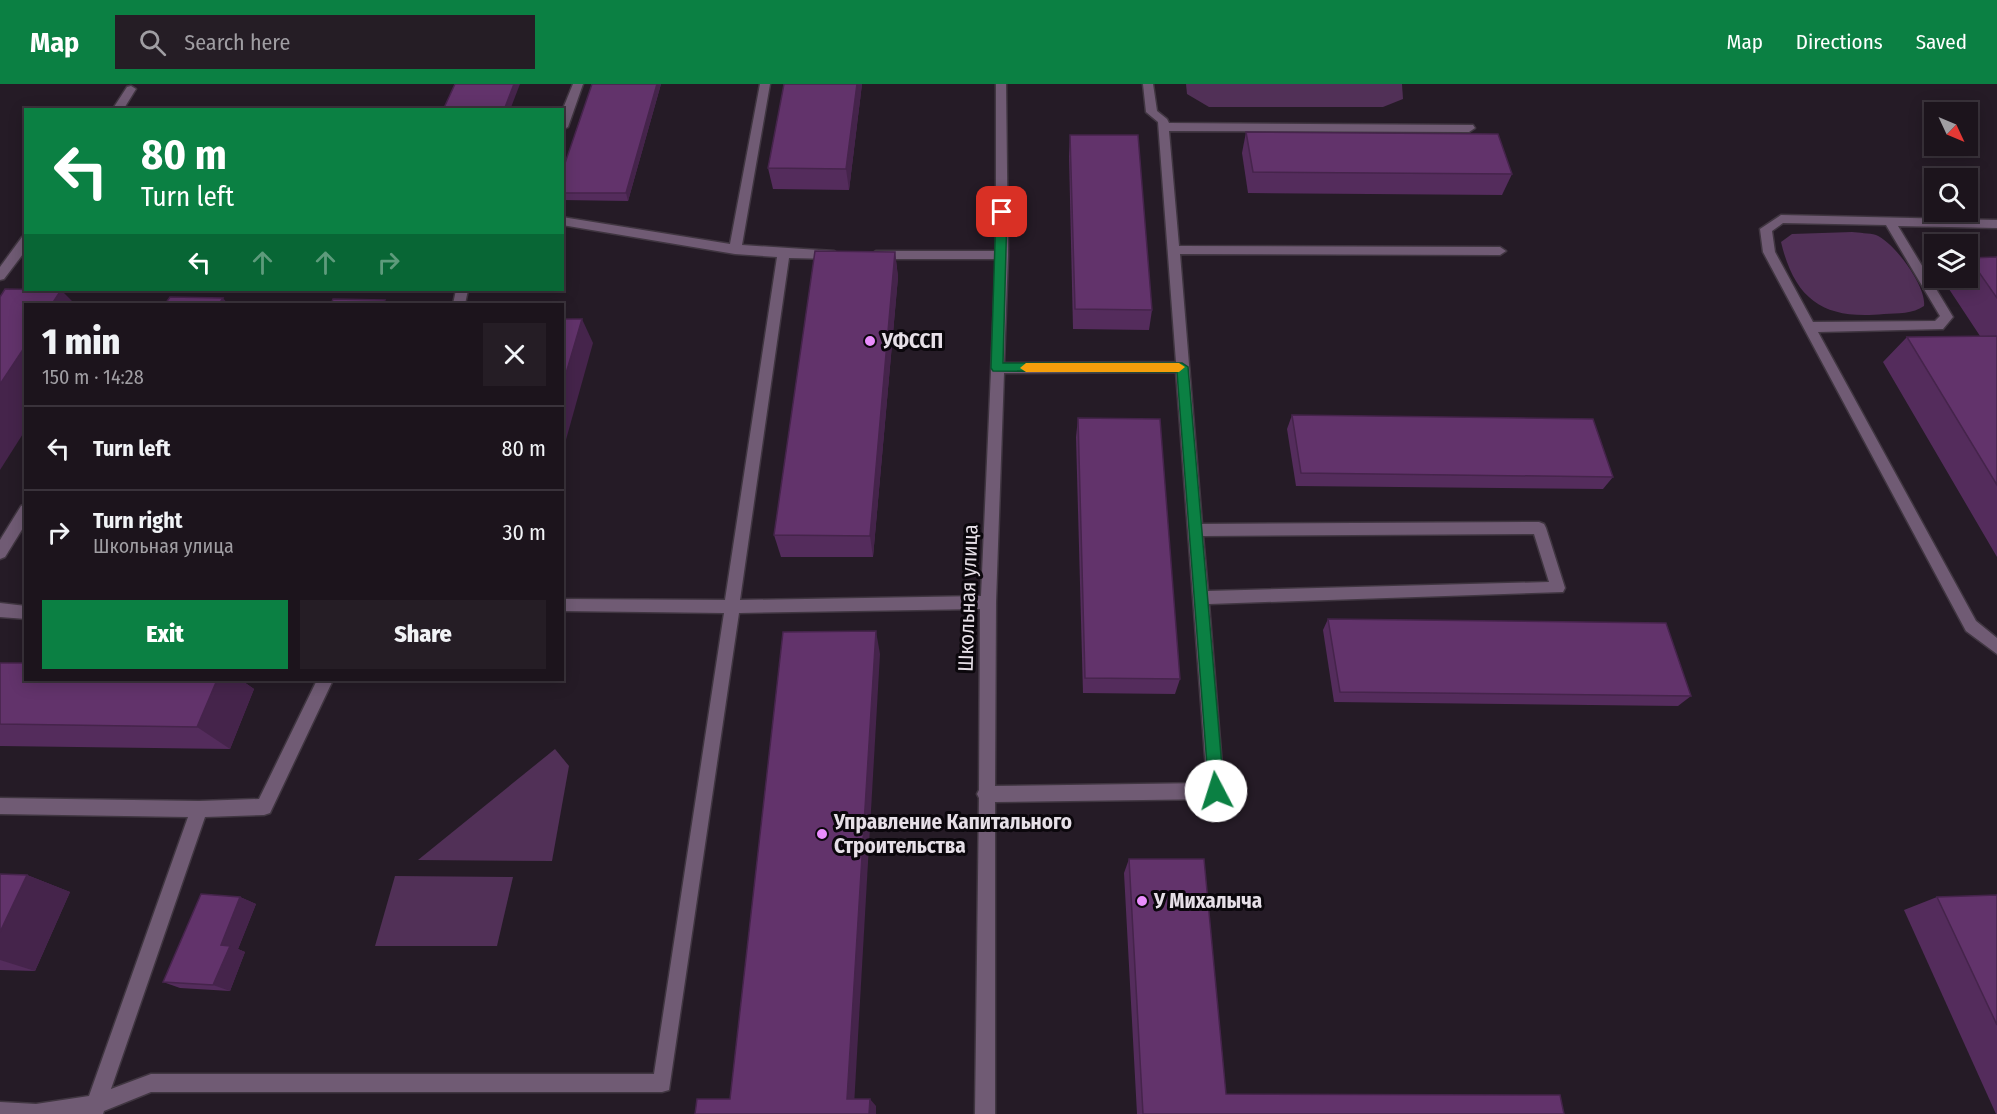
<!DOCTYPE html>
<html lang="en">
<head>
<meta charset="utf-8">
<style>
	:root { --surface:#1c141c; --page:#251d25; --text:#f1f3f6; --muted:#a09ea3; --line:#3a333b; --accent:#0b8043 }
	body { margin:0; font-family:"Fira Sans Condensed",sans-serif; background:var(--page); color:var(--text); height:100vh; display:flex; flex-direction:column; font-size:22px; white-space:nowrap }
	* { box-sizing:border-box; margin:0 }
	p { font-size:20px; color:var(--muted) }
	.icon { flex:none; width:33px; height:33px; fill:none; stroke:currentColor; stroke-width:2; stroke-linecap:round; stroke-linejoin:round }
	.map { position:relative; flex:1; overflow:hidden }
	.sheet { position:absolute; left:24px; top:219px; width:540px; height:378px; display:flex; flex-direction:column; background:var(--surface); border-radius:0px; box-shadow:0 3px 15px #0003,0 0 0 2px var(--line) }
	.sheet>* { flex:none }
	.guide { position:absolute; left:24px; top:24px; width:540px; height:183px; border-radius:0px; box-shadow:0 3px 15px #0003,0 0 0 2px var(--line); background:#0b8043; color:#fff; overflow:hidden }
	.needle { width:39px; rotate:134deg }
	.tools { position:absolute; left:1924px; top:18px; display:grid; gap:12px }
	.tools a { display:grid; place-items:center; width:54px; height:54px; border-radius:0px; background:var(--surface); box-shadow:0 3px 15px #0003,0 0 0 2px var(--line); font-size:30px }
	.pin { position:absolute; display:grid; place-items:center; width:51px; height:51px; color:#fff; margin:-26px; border-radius:12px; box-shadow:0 3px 9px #0006 }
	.me { position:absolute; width:66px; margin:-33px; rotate:355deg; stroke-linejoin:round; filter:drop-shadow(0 0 4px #0008) }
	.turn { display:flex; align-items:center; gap:21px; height:126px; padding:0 18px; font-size:27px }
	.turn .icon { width:78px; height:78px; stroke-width:2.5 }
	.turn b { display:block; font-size:42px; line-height:51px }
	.lanes { display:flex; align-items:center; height:57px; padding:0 18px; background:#0003; justify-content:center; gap:30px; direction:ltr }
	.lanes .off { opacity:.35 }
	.round { display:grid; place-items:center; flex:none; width:63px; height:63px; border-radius:0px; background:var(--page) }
	.headline { display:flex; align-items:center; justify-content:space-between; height:102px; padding:0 18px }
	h1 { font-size:36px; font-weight:800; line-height:45px }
	.cta { display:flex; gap:12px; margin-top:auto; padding:12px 18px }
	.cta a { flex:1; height:69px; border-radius:0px; background:var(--accent); color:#fff; font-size:24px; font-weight:800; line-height:69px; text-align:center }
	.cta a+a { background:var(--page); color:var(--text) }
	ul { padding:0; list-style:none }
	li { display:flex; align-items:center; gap:18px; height:84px; padding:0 18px; border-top:2px solid var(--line) }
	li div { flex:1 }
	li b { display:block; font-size:22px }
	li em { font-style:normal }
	header { display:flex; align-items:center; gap:36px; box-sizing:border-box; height:84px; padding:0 30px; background:var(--accent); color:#fff }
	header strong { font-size:28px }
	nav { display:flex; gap:33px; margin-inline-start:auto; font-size:21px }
	.search { width:420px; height:54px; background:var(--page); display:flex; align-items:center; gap:15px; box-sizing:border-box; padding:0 21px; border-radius:0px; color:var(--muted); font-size:22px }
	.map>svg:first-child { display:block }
	.green { fill:#513057 }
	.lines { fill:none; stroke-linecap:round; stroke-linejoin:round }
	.minor-casing { stroke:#403641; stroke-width:3 }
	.minor { fill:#705b74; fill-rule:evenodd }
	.wall { fill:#542c5c }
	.shaded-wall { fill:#45244b }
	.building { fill:#62336b; stroke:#45244b; stroke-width:1.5 }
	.route { fill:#0b8043; stroke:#07532c; stroke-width:1.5 }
	.slow { fill:#f59e0b }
	.poi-dot { fill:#ea8dfd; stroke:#0b070c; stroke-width:2 }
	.labels { text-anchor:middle; stroke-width:6; stroke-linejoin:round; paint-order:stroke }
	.poi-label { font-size:21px; font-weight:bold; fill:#e6dfe7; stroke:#0b070c; text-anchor:start }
	.street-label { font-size:21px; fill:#e6dfe7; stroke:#0b070c }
</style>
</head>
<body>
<header>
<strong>Map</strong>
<div class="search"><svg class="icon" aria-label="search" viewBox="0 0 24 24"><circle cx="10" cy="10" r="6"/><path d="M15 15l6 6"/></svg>Search here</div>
<nav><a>Map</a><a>Directions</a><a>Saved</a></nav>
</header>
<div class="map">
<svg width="1997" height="1030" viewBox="0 0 1997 1030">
	<rect width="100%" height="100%" fill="#251b26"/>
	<g class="green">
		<polygon points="1186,0 1402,0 1403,15 1383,23 1209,23 1187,10"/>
		<path d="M1852,148C1859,149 1869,149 1876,151C1894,158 1927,203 1924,222C1913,230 1898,229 1884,230C1825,236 1795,217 1781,158L1792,150Z"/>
		<polygon points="555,665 569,682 552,777 418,776"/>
		<polygon points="395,792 513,793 497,862 375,862"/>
	</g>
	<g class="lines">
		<defs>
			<g id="minor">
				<polygon points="573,0 583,0 568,43 562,46 562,27"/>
				<path d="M760,0H770L742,161L834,167L840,171L834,175L789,174L740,516L981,512L996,175H876L870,171L876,167H996V0H1006L1008,171L1004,279L1176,278L1158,38L1146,28L1143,0H1153L1157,27L1167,35L1169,39L1473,41L1475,44L1469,48L1169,47L1179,162L1500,163L1506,167L1500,171L1180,170L1202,440L1539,438L1544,440L1546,444L1565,504L1563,508L1209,520L1224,707L1222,713L1216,715L995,718V1030H975L979,714L977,710L979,706L980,525L739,529L669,1006L662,1008H151L104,1027L103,1030H0V1018L36,1020L89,1012L188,733L0,730V714L199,717L259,715L317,596H333L270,729L264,731L205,733L111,1005L151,990H654L724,529L562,527V515L725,516L777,173L735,170L562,141V133L730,160ZM1176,288L1207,699L995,702L996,518L1004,289ZM1534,450L1549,498L1208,507L1203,452Z"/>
				<polygon points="131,2 136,5 123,26 112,26 127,3"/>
				<path d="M1781,131L1997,136V144L1898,142L1953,233L1943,245L1818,248L1976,537L1997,554V570L1966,547L1763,168L1760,145ZM1783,139L1886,141L1940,232L1935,237L1813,238L1775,168L1772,147Z"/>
				<polygon points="26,152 26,166 4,195 0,196 0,183 22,153"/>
				<polygon points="456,206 468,206 465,220 453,220"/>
				<polygon points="26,420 26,439 5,473 0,475 0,456 21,422"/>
				<polygon points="0,519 26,522 26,535 0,533"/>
			</g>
		</defs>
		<use href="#minor" class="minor-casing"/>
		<use href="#minor" class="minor"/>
	</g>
	<g class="wall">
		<polygon points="592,0 661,0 628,117 562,116 562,88"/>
		<polygon points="862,0 849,106 773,105 768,84"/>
		<polygon points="1246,48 1512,90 1502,111 1248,109 1242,69"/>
		<polygon points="1070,51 1152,226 1149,246 1073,245 1069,72"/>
		<polygon points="895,168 898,193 873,473 781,473 774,451"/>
		<polygon points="1997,173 1997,473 1883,278 1907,253 1980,252 1945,199 1950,194 1968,194 1968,175 1969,174"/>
		<polygon points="1292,331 1613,393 1603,405 1296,402 1287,345"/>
		<polygon points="1078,334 1180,595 1175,610 1083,609 1076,353"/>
		<polygon points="1328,535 1691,612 1678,622 1334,618 1323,546"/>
		<polygon points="0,579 26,596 241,596 254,605 230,665 0,662"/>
		<polygon points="1129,775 1226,1010 1564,1030 1137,1030 1124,789"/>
		<polygon points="0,790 27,791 70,808 35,887 0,886"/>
		<polygon points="1997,811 1997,1030 1996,1030 1904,826 1937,813"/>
		<polygon points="240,813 256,820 238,865 245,868 230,907 180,904 163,898"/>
	</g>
	<g class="shaded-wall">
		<polygon points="514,0 520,0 510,26 504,26"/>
		<polygon points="657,0 661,0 628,117 626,109"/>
		<polygon points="857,0 862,0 849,106 846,85"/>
		<polygon points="895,168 898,193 873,473 870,452"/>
		<polygon points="61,206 75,220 52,220"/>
		<polygon points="223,214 228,220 219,220"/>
		<polygon points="582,235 593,259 562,370 562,303"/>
		<polygon points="26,261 26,345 0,386 0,300"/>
		<polygon points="876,547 880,570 854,1022 847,1015"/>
		<polygon points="217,596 241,596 254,605 230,665 197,643"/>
		<polygon points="27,791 70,808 35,887 0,876 0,848"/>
		<polygon points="240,813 256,820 238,865 245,868 230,907 213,901 221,861"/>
		<polygon points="870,1015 876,1022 876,1030 869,1030"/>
	</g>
	<g class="building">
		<polygon points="455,0 514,0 504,26 443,26"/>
		<polygon points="592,0 657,0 626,109 562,109 562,88"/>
		<polygon points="784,0 857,0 846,85 768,84"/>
		<polygon points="1246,48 1498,50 1512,90 1253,88"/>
		<polygon points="1070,51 1138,51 1152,226 1075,225"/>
		<polygon points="815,167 895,168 870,452 774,451"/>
		<polygon points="1997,173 1997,214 1969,174"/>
		<polygon points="5,205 61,206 52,220 26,220 26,261 0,300 0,213"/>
		<polygon points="170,213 223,214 219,220 165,220"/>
		<polygon points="333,215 385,216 383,220 331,220"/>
		<polygon points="562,235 582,235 562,303"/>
		<polygon points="1997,252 1997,401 1907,253"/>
		<polygon points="1292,331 1593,335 1613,393 1301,389"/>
		<polygon points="1078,334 1160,335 1180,595 1085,594"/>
		<polygon points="1328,535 1666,539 1691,612 1340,608"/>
		<polygon points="876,547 847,1015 870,1015 869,1030 695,1030 697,1015 730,1015 783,548"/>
		<polygon points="0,579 26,579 26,596 217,596 197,643 0,640"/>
		<polygon points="1129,775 1204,775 1226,1010 1560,1011 1564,1030 1143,1030"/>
		<polygon points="0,790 27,791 0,848"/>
		<polygon points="201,810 240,813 221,861 230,862 213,901 163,898"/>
		<polygon points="1997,811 1997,941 1937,813"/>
	</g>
	<polygon class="route" points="1002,124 1007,128 1003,279 1182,279 1188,283 1224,707 1222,712 1216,714 1211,712 1209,707 1177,288 993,287 991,284 996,128"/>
	<polygon class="slow" points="1026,279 1179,279 1185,283 1179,288 1026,288 1020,284"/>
	<g class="poi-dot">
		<circle cx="870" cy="257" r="6"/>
		<circle cx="822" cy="750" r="6"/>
		<circle cx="1142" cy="817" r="6"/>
	</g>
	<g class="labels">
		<g class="poi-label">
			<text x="882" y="264">УФССП</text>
			<text x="834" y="745">Управление Капитального<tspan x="834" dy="24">Строительства</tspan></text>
			<text x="1154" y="824">У Михалыча</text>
		</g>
		<g class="street-label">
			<text transform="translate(968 514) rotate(-88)" y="7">Школьная улица</text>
		</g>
	</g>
</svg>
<div class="tools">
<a><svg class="needle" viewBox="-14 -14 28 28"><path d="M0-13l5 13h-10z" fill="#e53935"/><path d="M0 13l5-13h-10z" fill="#a09ea3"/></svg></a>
<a><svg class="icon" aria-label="search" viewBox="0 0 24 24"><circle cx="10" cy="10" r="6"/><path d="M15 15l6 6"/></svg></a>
<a><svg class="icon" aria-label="layers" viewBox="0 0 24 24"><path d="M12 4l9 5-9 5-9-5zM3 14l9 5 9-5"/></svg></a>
</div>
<div class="pin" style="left:1002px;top:128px;background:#d93025"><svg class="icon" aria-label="arrive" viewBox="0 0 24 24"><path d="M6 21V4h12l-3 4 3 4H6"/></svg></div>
<svg class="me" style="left:1216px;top:707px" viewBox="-20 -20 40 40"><circle r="19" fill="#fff"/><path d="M0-13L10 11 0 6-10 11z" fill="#0b8043"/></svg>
<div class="guide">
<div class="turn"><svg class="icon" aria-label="left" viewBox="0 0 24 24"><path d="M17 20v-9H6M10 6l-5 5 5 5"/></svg><div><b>80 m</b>Turn left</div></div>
<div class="lanes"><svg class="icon" aria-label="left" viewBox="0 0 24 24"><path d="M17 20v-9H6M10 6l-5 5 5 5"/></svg><svg class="icon off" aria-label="ahead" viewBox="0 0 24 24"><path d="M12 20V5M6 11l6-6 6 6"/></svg><svg class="icon off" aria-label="ahead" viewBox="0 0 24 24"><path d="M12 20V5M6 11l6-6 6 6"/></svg><svg class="icon off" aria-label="right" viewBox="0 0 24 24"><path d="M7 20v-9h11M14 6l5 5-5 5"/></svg></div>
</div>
<section class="sheet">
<div class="headline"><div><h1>1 min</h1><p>150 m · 14:28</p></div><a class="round"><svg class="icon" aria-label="close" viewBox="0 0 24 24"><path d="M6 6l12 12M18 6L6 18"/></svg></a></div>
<ul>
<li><svg class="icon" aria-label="left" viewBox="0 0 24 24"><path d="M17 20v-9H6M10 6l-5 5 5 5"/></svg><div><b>Turn left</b></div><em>80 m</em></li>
<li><svg class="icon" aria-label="right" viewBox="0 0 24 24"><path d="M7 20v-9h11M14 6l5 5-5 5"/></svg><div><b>Turn right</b><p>Школьная улица</p></div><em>30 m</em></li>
</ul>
<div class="cta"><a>Exit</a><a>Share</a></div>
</section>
</div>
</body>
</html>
